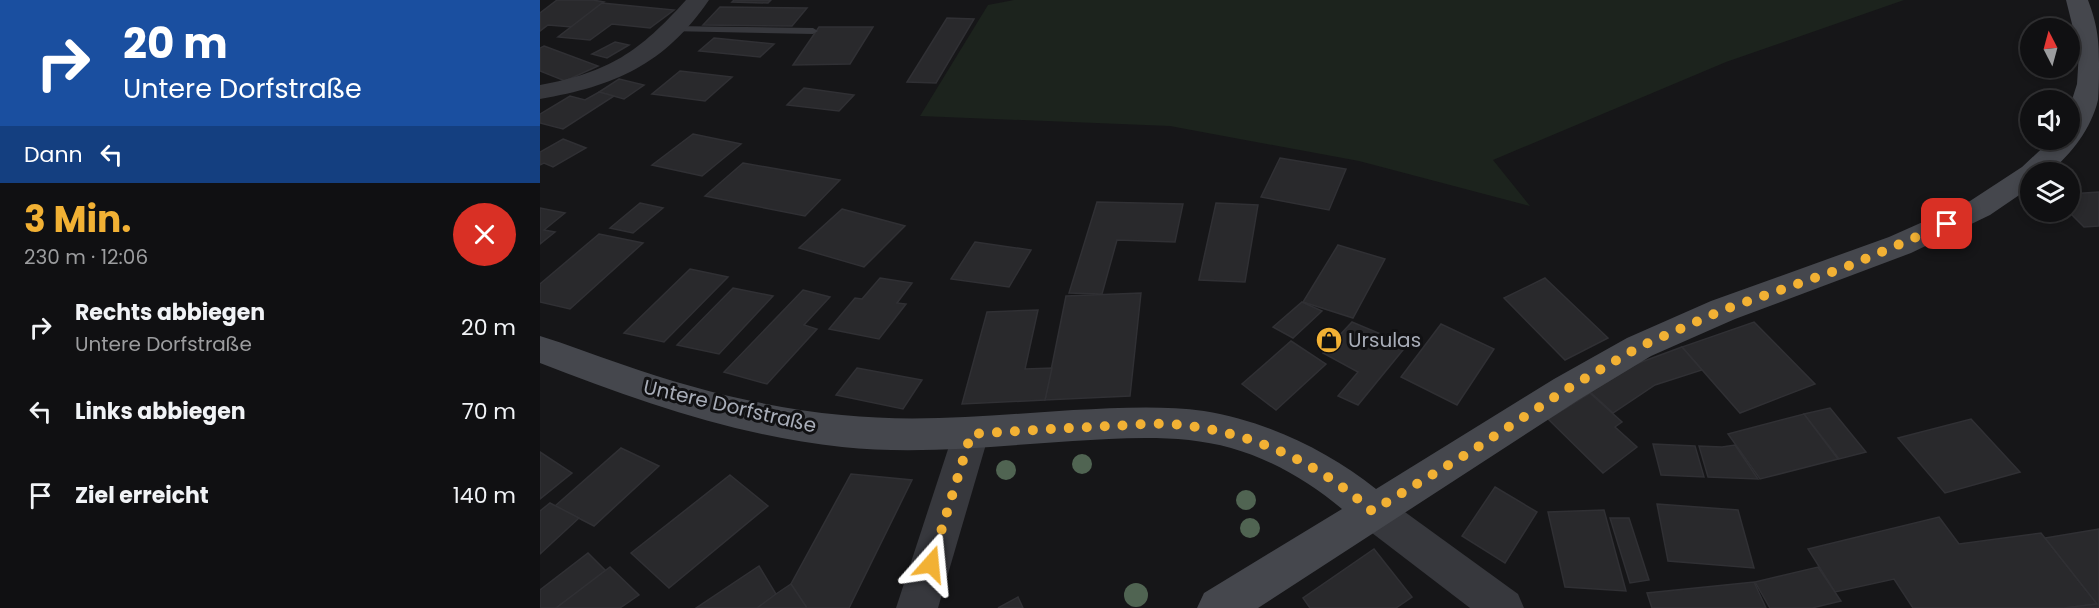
<!DOCTYPE html>
<html lang="de">
<head>
<meta charset="utf-8">
<style>
	:root { --surface:#101012; --page:#1e1e20; --text:#f1f3f6; --muted:#9c9d9f; --line:#303032; --accent:#f2b134 }
	body { margin:0; font-family:Poppins,sans-serif; background:var(--page); color:var(--text); height:100vh; display:flex; flex-direction:column; font-size:22px; white-space:nowrap }
	* { box-sizing:border-box; margin:0 }
	p { font-size:20px; color:var(--muted) }
	.icon { flex:none; width:33px; height:33px; fill:none; stroke:currentColor; stroke-width:2; stroke-linecap:round; stroke-linejoin:round }
	.map { position:relative; flex:1; overflow:hidden }
	.side { display:flex; flex-direction:column; background:var(--surface); width:540px }
	.side>* { flex:none }
	.hud { background:#1a4fa0; color:#fff; overflow:hidden }
	.needle { width:39px; rotate:354deg }
	.buttons { position:absolute; left:1480px; top:18px; display:grid; gap:12px }
	.buttons a { display:grid; place-items:center; width:60px; height:60px; border-radius:50%; background:var(--surface); box-shadow:0 3px 9px #0003,0 0 0 2px var(--line); font-size:30px }
	.pin { position:absolute; display:grid; place-items:center; width:51px; height:51px; color:#fff; margin:-26px; border-radius:12px; box-shadow:0 3px 9px #0006 }
	.me { position:absolute; width:66px; margin:-33px; rotate:18deg; stroke-linejoin:round; filter:drop-shadow(0 0 4px #0008) }
	.turn { display:flex; align-items:center; gap:21px; height:126px; padding:0 24px; font-size:27px }
	.turn .icon { width:78px; height:78px; stroke-width:2.5 }
	.turn b { display:block; font-size:42px; line-height:51px }
	.then { display:flex; align-items:center; height:57px; padding:0 24px; background:#0003; gap:12px; font-size:22px }
	.round { display:grid; place-items:center; flex:none; width:63px; height:63px; border-radius:32px; background:var(--page) }
	.overview { display:flex; align-items:center; justify-content:space-between; height:102px; padding:0 24px }
	h1 { font-size:36px; font-weight:700; line-height:45px; color:var(--accent) }
	ul { padding:0; list-style:none }
	li { display:flex; align-items:center; gap:18px; height:84px; padding:0 24px }
	li div { flex:1 }
	li b { display:block; font-size:22px }
	li em { font-style:normal }
	main { display:flex; flex:1; min-height:0 }
	.map>svg:first-child { display:block }
	.green { fill:#1c231d }
	.building { fill:#29292c; stroke:#303034; stroke-width:1.5 }
	.lines { fill:none; stroke-linecap:round; stroke-linejoin:round }
	.lane { fill:#37383d; fill-rule:evenodd }
	.street { fill:#37383d; fill-rule:evenodd }
	.secondary { fill:#45474d; fill-rule:evenodd }
	.tree { fill:#506452 }
	.route { stroke:#f2b134; stroke-width:10; stroke-dasharray:0 18 }
	.labels { text-anchor:middle; stroke-width:6; stroke-linejoin:round; paint-order:stroke }
	.poi-label { font-size:20px; fill:#a8adb8; stroke:#111113; text-anchor:start }
	.street-label { font-size:20px; fill:#a8adb8; stroke:#111113 }
</style>
</head>
<body>
<main>
<section class="side">
<div class="hud">
<div class="turn"><svg class="icon" aria-label="right" viewBox="0 0 24 24"><path d="M7 20v-9h11M14 6l5 5-5 5"/></svg><div><b>20 m</b>Untere Dorfstraße</div></div>
<div class="then">Dann<svg class="icon" aria-label="left" viewBox="0 0 24 24"><path d="M17 20v-9H6M10 6l-5 5 5 5"/></svg></div>
</div>
<div class="overview"><div><h1>3 Min.</h1><p>230 m · 12:06</p></div><a class="round" style="background:#d93025;color:#fff"><svg class="icon" aria-label="close" viewBox="0 0 24 24"><path d="M6 6l12 12M18 6L6 18"/></svg></a></div>
<ul>
<li><svg class="icon" aria-label="right" viewBox="0 0 24 24"><path d="M7 20v-9h11M14 6l5 5-5 5"/></svg><div><b>Rechts abbiegen</b><p>Untere Dorfstraße</p></div><em>20 m</em></li>
<li><svg class="icon" aria-label="left" viewBox="0 0 24 24"><path d="M17 20v-9H6M10 6l-5 5 5 5"/></svg><div><b>Links abbiegen</b></div><em>70 m</em></li>
<li><svg class="icon" aria-label="arrive" viewBox="0 0 24 24"><path d="M6 21V4h12l-3 4 3 4H6"/></svg><div><b>Ziel erreicht</b></div><em>140 m</em></li>
</ul>
</section>
<div class="map">
<svg width="1559" height="608" viewBox="0 0 1559 608">
	<rect width="100%" height="100%" fill="#161618"/>
	<polygon class="green" points="474,0 1364,0 1186,62 953,160 990,206 819,161 630,126 380,116 448,5"/>
	<g class="building">
		<polygon points="17,0 53,0 64,2 32,27 8,25 0,31 0,13"/>
		<polygon points="194,0 231,0 228,3 192,2"/>
		<polygon points="62,3 134,10 110,28 72,24 50,40 18,37"/>
		<polygon points="180,7 267,8 252,26 163,25"/>
		<polygon points="407,18 434,19 396,83 367,82"/>
		<polygon points="279,27 333,27 310,64 253,65"/>
		<polygon points="174,38 234,44 220,57 159,51"/>
		<polygon points="75,42 89,45 67,58 52,54"/>
		<polygon points="4,46 58,66 25,81 0,71 0,48"/>
		<polygon points="140,71 192,77 165,101 112,94"/>
		<polygon points="79,79 104,85 84,99 59,92"/>
		<polygon points="264,88 314,95 299,111 247,105"/>
		<polygon points="59,92 74,96 23,129 0,123 0,114 30,96 45,100"/>
		<polygon points="153,134 201,144 162,176 112,165"/>
		<polygon points="23,139 46,148 13,167 4,163 0,165 0,152"/>
		<polygon points="740,158 806,169 789,210 721,197"/>
		<polygon points="203,163 300,180 265,216 165,196"/>
		<polygon points="1559,192 1559,226 1544,227 1529,212 1530,194"/>
		<polygon points="557,202 643,204 635,242 577,240 562,294 529,293"/>
		<polygon points="100,203 123,208 93,233 70,228"/>
		<polygon points="676,203 718,205 705,282 659,280"/>
		<polygon points="0,208 25,213 4,230 15,232 0,244"/>
		<polygon points="302,209 365,226 324,267 259,248"/>
		<polygon points="59,234 103,243 30,309 0,302 0,284"/>
		<polygon points="435,242 491,250 469,287 411,279"/>
		<polygon points="798,245 845,259 813,318 763,302"/>
		<polygon points="150,269 188,277 124,342 84,333"/>
		<polygon points="340,278 372,283 357,303 366,304 339,339 289,329 315,298 322,299"/>
		<polygon points="1005,278 1068,338 1025,360 964,298"/>
		<polygon points="193,288 233,296 179,354 137,345"/>
		<polygon points="263,290 290,297 264,325 277,329 227,384 184,372"/>
		<polygon points="601,293 590,396 505,400 526,296"/>
		<polygon points="762,302 782,311 753,338 733,327"/>
		<polygon points="498,310 485,369 512,368 505,400 422,404 447,312"/>
		<polygon points="812,322 867,345 818,405 798,396 818,372 783,353"/>
		<polygon points="1214,322 1275,384 1200,413 1142,347"/>
		<polygon points="901,324 954,349 917,405 861,377"/>
		<polygon points="751,341 786,364 736,410 702,384"/>
		<polygon points="1142,347 1162,370 1115,385 1073,413 1050,392 1096,364"/>
		<polygon points="317,368 382,380 363,409 296,395"/>
		<polygon points="1050,393 1082,422 1075,427 1097,447 1063,473 1008,419"/>
		<polygon points="1290,408 1326,452 1299,459 1264,414"/>
		<polygon points="1264,414 1298,459 1220,479 1188,434"/>
		<polygon points="1431,419 1480,472 1405,493 1358,438"/>
		<polygon points="1113,444 1155,446 1164,477 1121,475"/>
		<polygon points="1195,445 1218,479 1168,477 1159,446 1182,447"/>
		<polygon points="81,448 119,466 54,526 15,506"/>
		<polygon points="0,452 32,473 0,499"/>
		<polygon points="311,474 372,480 309,608 267,608 251,584"/>
		<polygon points="190,475 228,506 129,588 91,553"/>
		<polygon points="955,487 997,512 965,563 922,536"/>
		<polygon points="10,503 39,518 0,554 0,511"/>
		<polygon points="1117,504 1198,510 1214,568 1128,561"/>
		<polygon points="1064,510 1086,591 1025,587 1008,512"/>
		<polygon points="1399,517 1419,544 1501,533 1557,604 1524,608 1373,608 1354,579 1295,592 1268,549"/>
		<polygon points="1070,518 1089,518 1109,580 1090,583"/>
		<polygon points="1559,529 1559,608 1524,608 1557,604 1505,538"/>
		<polygon points="834,549 872,597 856,608 770,608 763,598"/>
		<polygon points="48,553 66,571 16,608 0,608 0,590"/>
		<polygon points="219,566 236,594 217,608 156,608"/>
		<polygon points="70,567 99,595 80,608 16,608"/>
		<polygon points="1278,567 1301,601 1272,608 1230,608 1215,582"/>
		<polygon points="1214,582 1226,608 1112,608 1107,593"/>
		<polygon points="251,584 267,608 217,608 236,594"/>
		<polygon points="478,597 483,608 458,608"/>
	</g>
	<g class="lines">
		<polygon class="lane" points="132,26 273,28 278,31 273,34 128,31 128,27"/>
		<g class="street">
			<path d="M146,0H169C124,65 75,86 0,99V85C70,72 99,52 146,0Z"/>
			<polygon points="431,419 444,423 449,434 398,608 356,608 413,434 418,423"/>
			<polygon points="833,494 847,499 978,594 984,608 930,608 819,523 814,511 819,499"/>
		</g>
		<path class="secondary" d="M1526,0H1548C1557,24 1559,38 1559,63C1559,75 1559,89 1558,100C1551,129 1532,153 1510,172H1491V187L1450,215L1371,253L1195,319L1111,356L1040,399L718,608H657L664,593L802,509C771,483 731,459 691,448C641,434 585,438 533,441C456,446 379,455 302,447C198,436 97,401 0,363V336C27,344 54,355 81,364C152,389 227,408 302,415C379,423 456,415 533,410C576,408 621,405 664,411C726,421 787,450 836,489L1014,379L1087,338L1171,301L1349,237L1430,201L1482,167L1511,140H1530V106L1537,84L1539,52Z"/>
	</g>
	<g class="tree">
		<circle cx="542" cy="464" r="10"/>
		<circle cx="466" cy="470" r="10"/>
		<circle cx="706" cy="500" r="10"/>
		<circle cx="710" cy="528" r="10"/>
		<circle cx="596" cy="595" r="12"/>
	</g>
	<g class="lines">
		<path class="route" d="M391,564L431,434C478,431 525,428 572,426C594,425 619,422 641,425C714,433 777,462 832,511L930,452L1027,389L1099,347L1183,310L1306,267L1407,224"/>
	</g>
	<defs>
		<symbol id="shop-disc" viewBox="-11 -11 22 22"><circle r="9.5" fill="#f2b134" stroke="#111113"/><path d="M-5-2.5h2.3a2.7 3.5 0 0 1 5.4 0H5L5.5 6h-11ZM-1.5-2.5h3a1.5 2.3 0 0 0-3 0Z" fill="#111"/></symbol>
	</defs>
	<g fill-rule="evenodd">
		<use href="#shop-disc" x="774" y="325" width="30" height="30"/>
	</g>
	<g class="labels">
		<g class="poi-label">
			<text x="808" y="347">Ursulas</text>
		</g>
		<g class="street-label">
			<text transform="translate(190 406) rotate(13)" y="7">Untere Dorfstraße</text>
		</g>
	</g>
</svg>
<div class="buttons">
<a><svg class="needle" viewBox="-14 -14 28 28"><path d="M0-13l5 13h-10z" fill="#e53935"/><path d="M0 13l5-13h-10z" fill="#9c9d9f"/></svg></a>
<a><svg class="icon" aria-label="sound" viewBox="0 0 24 24"><path d="M4 9h4l5-4v14l-5-4H4zM17 9q2 3 0 6"/></svg></a>
<a><svg class="icon" aria-label="layers" viewBox="0 0 24 24"><path d="M12 4l9 5-9 5-9-5zM3 14l9 5 9-5"/></svg></a>
</div>
<div class="pin" style="left:1407px;top:224px;background:#d93025"><svg class="icon" aria-label="arrive" viewBox="0 0 24 24"><path d="M6 21V4h12l-3 4 3 4H6"/></svg></div>
<svg class="me" style="left:391px;top:564px" viewBox="-20 -20 40 40"><path d="M0-17L14 15 0 8-14 15z" fill="#f2b134" stroke="#fff" stroke-width="4"/></svg>
</div>
</main>
</body>
</html>
